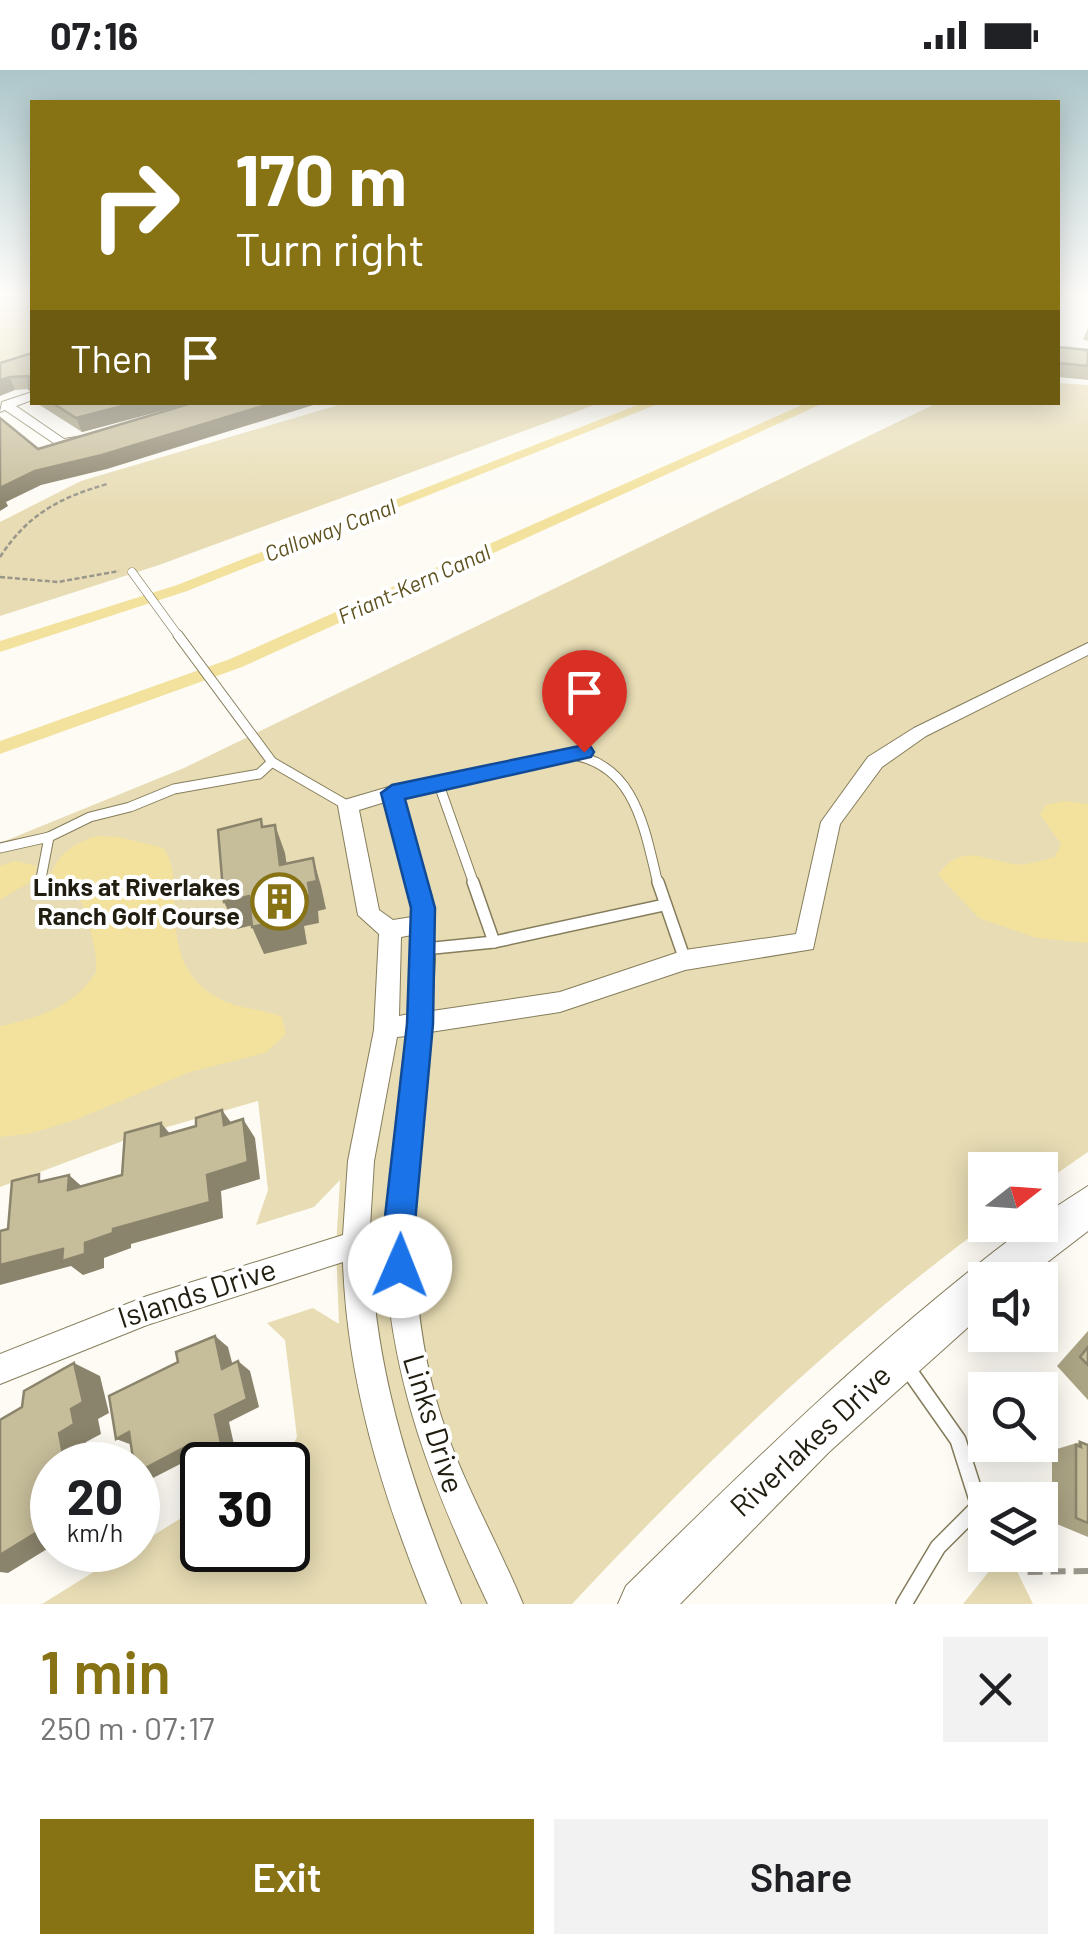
<!DOCTYPE html>
<html lang="en">
<head>
<meta charset="utf-8">
<style>
	:root { --surface:#fff; --page:#f2f2f2; --text:#202124; --muted:#757577; --accent:#877214 }
	body { margin:0; font-family:Barlow,sans-serif; background:var(--page); color:var(--text); height:100vh; display:flex; flex-direction:column; font-size:38px; white-space:nowrap }
	* { box-sizing:border-box; margin:0 }
	p { font-size:32px; color:var(--muted) }
	.icon { flex:none; width:55px; height:55px; fill:none; stroke:currentColor; stroke-width:2; stroke-linecap:round; stroke-linejoin:round }
	.map { position:relative; height:1534px; overflow:hidden }
	.drawer { display:flex; flex-direction:column; background:var(--surface); flex:1 }
	.drawer>* { flex:none }
	.banner { position:absolute; left:30px; top:30px; width:1030px; height:305px; border-radius:0px; box-shadow:0 5px 25px #0003; background:#877214; color:#fff; overflow:hidden }
	.needle { width:65px; rotate:73deg }
	.fabs { position:absolute; left:968px; top:1082px; display:grid; gap:20px }
	.fabs a { display:grid; place-items:center; width:90px; height:90px; border-radius:0px; background:var(--surface); box-shadow:0 5px 25px #0003; font-size:50px }
	.speed { position:absolute; left:30px; top:1372px; display:flex; gap:20px; font-size:50px; font-weight:700; text-align:center }
	.speed>* { display:grid; place-content:center; width:130px; height:130px; border-radius:50%; background:var(--surface); box-shadow:0 5px 25px #0003; line-height:1 }
	.speed small { font-size:25px; font-weight:400 }
	.speed .limit { border:5px solid #111; border-radius:15px; background:#fff; color:#111 }
	.pin { position:absolute; display:grid; place-items:center; width:85px; height:85px; color:#fff; margin:-102px -42px; border-radius:50% 50% 50% 0; rotate:-45deg; box-shadow:0 0 10px #0007 }
	.pin .icon { rotate:45deg }
	.me { position:absolute; width:110px; margin:-55px; rotate:1deg; stroke-linejoin:round; filter:drop-shadow(0 0 8px #0008) }
	.turn { display:flex; align-items:center; gap:35px; height:210px; padding:0 40px; font-size:45px }
	.turn .icon { width:130px; height:130px; stroke-width:2.5 }
	.turn b { display:block; font-size:70px; line-height:85px }
	.then { display:flex; align-items:center; height:95px; padding:0 40px; background:#0003; gap:20px; font-size:38px }
	.round { display:grid; place-items:center; flex:none; width:105px; height:105px; border-radius:0px; background:var(--page) }
	.headline { display:flex; align-items:center; justify-content:space-between; height:170px; padding:0 40px }
	h1 { font-size:60px; font-weight:600; line-height:75px; color:var(--accent) }
	.action { display:flex; gap:20px; margin-top:auto; padding:20px 40px }
	.action a { flex:1; height:115px; border-radius:0px; background:var(--accent); color:#fff; font-size:40px; font-weight:600; line-height:115px; text-align:center }
	.action a+a { background:var(--page); color:var(--text) }
	.status { display:flex; justify-content:space-between; align-items:center; height:70px; padding:0 50px; background:var(--surface); direction:ltr }
	.status svg { height:28px; fill:currentColor }
	.map>svg:first-child { display:block }
	.green { fill:#e7dcb3 }
	.water { fill:#f3e29e }
	.lines { fill:none; stroke-linecap:round; stroke-linejoin:round }
	.canal { fill:#f3e29e; fill-rule:evenodd }
	.lane-far3-casing { stroke:#867d5c; stroke-width:9 }
	.lane-far2-casing { stroke:#867d5c; stroke-width:11 }
	.lane-far1-casing { stroke:#867d5c; stroke-width:14 }
	.lane-casing { stroke:#867d5c; stroke-width:18 }
	.street-casing { stroke:#867d5c; stroke-width:2 }
	.secondary-casing { stroke:#867d5c; stroke-width:2 }
	.path-far1 { stroke:#99968c; stroke-width:2.5; stroke-dasharray:5 2.5; stroke-linecap:butt }
	.path { stroke:#99968c; stroke-width:6; stroke-dasharray:15 8; stroke-linecap:butt }
	.lane-far3 { stroke:#fff; stroke-width:8 }
	.lane-far2 { stroke:#fff; stroke-width:9 }
	.lane-far1 { stroke:#fff; stroke-width:11 }
	.lane { stroke:#fff; stroke-width:15 }
	.street { fill:#fff; fill-rule:evenodd }
	.secondary { fill:#fff; fill-rule:evenodd }
	.wall { fill:#aaa384 }
	.shaded-wall { fill:#8b846c }
	.building { fill:#c6bd9a; stroke:#8b846c; stroke-width:2.5 }
	.route { fill:#1a73e8; stroke:#114b97; stroke-width:2.5 }
	.labels { text-anchor:middle; stroke-width:8; stroke-linejoin:round; paint-order:stroke }
	.far-water-label { font-size:22px; font-style:italic; fill:#5e521f; stroke:#fff }
	.poi-label { font-size:25px; font-weight:bold; fill:#211d10; stroke:#fff; text-anchor:end }
	.near-street-label { font-size:30px; fill:#211d10; stroke:#fff }
</style>
</head>
<body>
<div class="status"><b>07:16</b><svg viewBox="0 0 49 12"><path d="M0 12V9h3v3zM5 12V6h3v6zM10 12V3h3v9zM15 12V0h3v12zM26 1h20v11H26zM47 4h2v5h-2z"/></svg></div>
<div class="map">
<svg width="1088" height="1534" viewBox="0 0 1088 1534">
	<rect width="100%" height="100%" fill="#fdfbf4"/>
	<g class="green">
		<polygon points="0,224 32,224 32,293 0,304"/>
		<path d="M1058,313L1088,315V1082L1040,1115V1100H985L986,1155C836,1266 699,1398 572,1534H42L129,1480H138V1475L202,1435V1480H288V1395H267L290,1380L297,1367L285,1270L267,1253L313,1238L339,1254L336,1177L340,1110L314,1137L256,1155L268,1120L258,1031L136,1066L0,1117V773L184,698L937,333L1058,332Z"/>
		<polygon points="345,333 600,333 159,495 0,546 0,452 81,411"/>
		<polygon points="1002,1485 1009,1485 1033,1534 963,1534"/>
	</g>
	<g class="water">
		<path d="M1064,731L1088,734V873L1037,868L979,848L938,805C961,773 981,789 1013,794C1026,796 1042,790 1055,787L1061,774L1040,744L1046,735Z"/>
		<path d="M97,766L119,767L163,778C191,813 149,894 222,930C240,939 263,939 282,947L286,964L265,983L190,1002L75,1050L28,1064L0,1067V956C38,948 74,937 96,902C99,885 84,828 73,817C66,811 58,810 51,808C53,787 77,771 97,766Z"/>
		<polygon points="15,791 37,796 33,810 0,830 0,796"/>
	</g>
	<g class="lines">
		<g class="canal">
			<polygon points="1058,224 1068,224 1058,229"/>
			<polygon points="645,332 663,332 187,521 0,582 0,571 177,515"/>
			<polygon points="809,332 826,332 242,597 0,684 0,671 230,589"/>
		</g>
		<defs>
			<polyline id="lane-far3" points="132,502 180,568"/>
			<g id="lane-far2">
				<polyline points="178,565 272,692 348,736"/>
				<polyline points="438,712 474,814"/>
				<path d="M392,723L566,684C635,691 644,757 658,814"/>
				<polyline points="49,767 90,747 130,737 174,719 259,704 272,692"/>
				<polyline points="0,778 49,767 40,814"/>
			</g>
			<g id="lane-far1">
				<polyline points="473,812 494,872"/>
				<polyline points="658,812 685,890"/>
				<polyline points="39,821 41,812"/>
				<polyline points="424,879 494,872 664,835"/>
			</g>
			<polyline id="lane" points="904,1534 938,1477 979,1436 958,1370 906,1296"/>
			<g id="street">
				<polygon points="32,322 32,330 16,336 64,369 89,365 95,369 93,372 58,376 5,340 0,342 2,332"/>
				<path d="M1088,573V585L926,666L882,697L840,754L813,879L685,900L560,942L430,962C418,1096 399,1214 441,1346C462,1412 497,1471 523,1534H488C433,1418 390,1311 385,1181L371,1185C376,1308 414,1421 461,1534H427C382,1424 347,1311 343,1192L147,1255L0,1314V1284L147,1226L343,1165L348,1091L374,960L379,864L358,845L338,736L341,731L392,716L402,723L432,827L435,889L432,941L560,922L685,880L796,864L821,752L868,687L914,658ZM385,732L405,797L412,841V847L393,850L379,840L359,740ZM412,865L409,944L399,946L401,867ZM406,966L386,1153L370,1157L374,1091L397,967Z"/>
			</g>
			<path id="secondary" d="M1088,1116V1161L1024,1210H985V1242L829,1382L680,1534H618L626,1516C755,1389 884,1263 1029,1155H1040V1147Z"/>
		</defs>
		<use href="#lane-far3" class="lane-far3-casing"/>
		<use href="#lane-far2" class="lane-far2-casing"/>
		<use href="#lane-far1" class="lane-far1-casing"/>
		<use href="#lane" class="lane-casing"/>
		<use href="#street" class="street-casing"/>
		<use href="#secondary" class="secondary-casing"/>
		<g class="path-far1">
			<path d="M0,487C28,444 59,428 107,414"/>
			<polyline points="0,507 58,512 119,501"/>
		</g>
		<polyline class="path" points="1013,1485 1026,1502 1088,1501"/>
		<use href="#lane-far3" class="lane-far3"/>
		<use href="#lane-far2" class="lane-far2"/>
		<use href="#lane-far1" class="lane-far1"/>
		<use href="#lane" class="lane"/>
		<use href="#street" class="street"/>
		<use href="#secondary" class="secondary"/>
	</g>
	<g class="wall">
		<polygon points="1088,258 1088,271 1083,269"/>
		<polygon points="1058,277 1088,280 1088,310 1058,307"/>
		<polygon points="32,283 32,327 29,319 15,320 0,293"/>
		<polygon points="35,332 194,332 82,362"/>
		<polygon points="1088,1261 1088,1330 1057,1296"/>
		<polygon points="1080,1372 1088,1375 1088,1467 1052,1452 1052,1382 1057,1381 1057,1379"/>
	</g>
	<g class="shaded-wall">
		<polygon points="10,307 15,320 0,326 0,310"/>
		<polygon points="138,332 194,332 82,362 76,348"/>
		<polygon points="276,332 323,332 107,399 41,415 6,432 8,436 0,441 0,418 35,401"/>
		<polygon points="275,755 285,783 291,823 280,795"/>
		<polygon points="313,788 321,816 326,839 318,841 319,853 304,856 307,874 264,884 252,857 294,829 308,813"/>
		<polygon points="249,826 261,853 237,859 224,832"/>
		<polygon points="222,1040 235,1058 224,1055"/>
		<polygon points="243,1049 255,1068 260,1109 221,1121 223,1148 131,1174 131,1178 104,1188 104,1198 83,1205 71,1196 0,1215 0,1195 85,1173 207,1105"/>
		<polygon points="161,1053 176,1071 161,1066"/>
		<polygon points="69,1105 88,1122 68,1120"/>
		<polygon points="215,1266 228,1277 236,1308 222,1299"/>
		<polygon points="238,1291 250,1301 259,1337 229,1352 235,1379 205,1395 188,1390 153,1408 138,1404 138,1402 185,1377 215,1345"/>
		<polygon points="74,1293 100,1306 109,1343 98,1349 101,1364 86,1372 91,1395 65,1395 59,1363 71,1339"/>
		<polygon points="129,1362 135,1376 116,1369"/>
		<polygon points="52,1453 52,1476 8,1503 0,1502 0,1485"/>
	</g>
	<g class="building">
		<polygon points="1058,277 1088,280 1088,296 1058,293"/>
		<polygon points="32,283 32,321 29,319 29,306 10,307 0,310 0,293"/>
		<polygon points="51,332 138,332 76,348"/>
		<polygon points="195,332 276,332 102,385 35,401 0,418 0,348 38,379"/>
		<polygon points="261,749 262,757 275,755 280,795 313,788 317,811 308,813 310,825 294,829 297,847 252,857 249,826 224,832 218,760"/>
		<polygon points="222,1040 224,1055 243,1049 248,1092 207,1105 210,1132 113,1159 113,1163 85,1173 85,1184 62,1191 63,1179 0,1195 0,1161 8,1159 12,1111 39,1104 39,1112 69,1105 68,1120 122,1105 125,1063 161,1053 161,1066 196,1056 196,1048"/>
		<polygon points="215,1266 222,1299 238,1291 247,1329 215,1345 221,1373 188,1390 185,1377 138,1402 138,1395 134,1395 129,1362 116,1369 109,1326 178,1292 176,1282"/>
		<polygon points="1088,1277 1088,1295 1080,1287"/>
		<polygon points="74,1293 83,1332 71,1339 74,1354 59,1363 65,1395 52,1395 52,1453 0,1485 0,1350 22,1337 24,1321"/>
		<polygon points="1080,1372 1088,1375 1088,1453 1076,1448 1076,1375 1081,1377"/>
	</g>
	<linearGradient id="sky" x2="0" y2="1"><stop stop-color="#acc6ca"/><stop offset="0.51" stop-color="#fefdfa"/><stop offset="1" stop-color="#fefdfa" stop-opacity="0"/></linearGradient>
	<rect width="1088" height="439" fill="url(#sky)"/>
	<polygon class="route" points="584,675 591,677 594,682 591,687 405,729 435,838 433,954 414,1164 415,1196 411,1207 400,1212 388,1207 384,1196 383,1164 407,954 411,838 381,723 392,715"/>
	<defs>
		<symbol id="building-ring" viewBox="-11 -11 22 22"><circle r="9.5" fill="#fff" stroke="#877214" stroke-width="1.5"/><path d="M-4-6H4V6H1V3H-1V6H-4ZM-2.5-4.3h1.7v1.8h-1.7ZM.8-4.3h1.7v1.8H.8ZM-2.5-1h1.7V.8h-1.7ZM.8-1h1.7V.8H.8Z" fill="#877214"/></symbol>
	</defs>
	<g fill-rule="evenodd">
		<use href="#building-ring" x="248" y="800" width="63" height="63"/>
	</g>
	<g class="labels">
		<g class="far-water-label">
			<text transform="translate(330 460) rotate(-21)" y="8">Calloway Canal</text>
			<text transform="translate(414 514) rotate(-24)" y="8">Friant-Kern Canal</text>
		</g>
		<g class="poi-label">
			<text x="240" y="826">Links at Riverlakes<tspan x="240" dy="29">Ranch Golf Course</tspan></text>
		</g>
		<g class="near-street-label">
			<text transform="translate(197 1224) rotate(-18)" y="10">Islands Drive</text>
			<text transform="translate(433 1354) rotate(73)" y="10">Links Drive</text>
			<text transform="translate(811 1371) rotate(-43)" y="10">Riverlakes Drive</text>
		</g>
	</g>
</svg>
<div class="fabs">
<a><svg class="needle" viewBox="-14 -14 28 28"><path d="M0-13l5 13h-10z" fill="#e53935"/><path d="M0 13l5-13h-10z" fill="#757577"/></svg></a>
<a><svg class="icon" aria-label="sound" viewBox="0 0 24 24"><path d="M4 9h4l5-4v14l-5-4H4zM17 9q2 3 0 6"/></svg></a>
<a><svg class="icon" aria-label="search" viewBox="0 0 24 24"><circle cx="10" cy="10" r="6"/><path d="M15 15l6 6"/></svg></a>
<a><svg class="icon" aria-label="layers" viewBox="0 0 24 24"><path d="M12 4l9 5-9 5-9-5zM3 14l9 5 9-5"/></svg></a>
</div>
<div class="speed"><div>20<small>km/h</small></div><div class="limit">30</div></div>
<div class="pin" style="left:584px;top:682px;background:#d93025"><svg class="icon" aria-label="arrive" viewBox="0 0 24 24"><path d="M6 21V4h12l-3 4 3 4H6"/></svg></div>
<svg class="me" style="left:400px;top:1196px" viewBox="-20 -20 40 40"><circle r="19" fill="#fff"/><path d="M0-13L10 11 0 6-10 11z" fill="#1a73e8"/></svg>
<div class="banner">
<div class="turn"><svg class="icon" aria-label="right" viewBox="0 0 24 24"><path d="M7 20v-9h11M14 6l5 5-5 5"/></svg><div><b>170 m</b>Turn right</div></div>
<div class="then">Then<svg class="icon" aria-label="arrive" viewBox="0 0 24 24"><path d="M6 21V4h12l-3 4 3 4H6"/></svg></div>
</div>
</div>
<section class="drawer">
<div class="headline"><div><h1>1 min</h1><p>250 m · 07:17</p></div><a class="round"><svg class="icon" aria-label="close" viewBox="0 0 24 24"><path d="M6 6l12 12M18 6L6 18"/></svg></a></div>
<div class="action"><a>Exit</a><a>Share</a></div>
</section>
</body>
</html>
